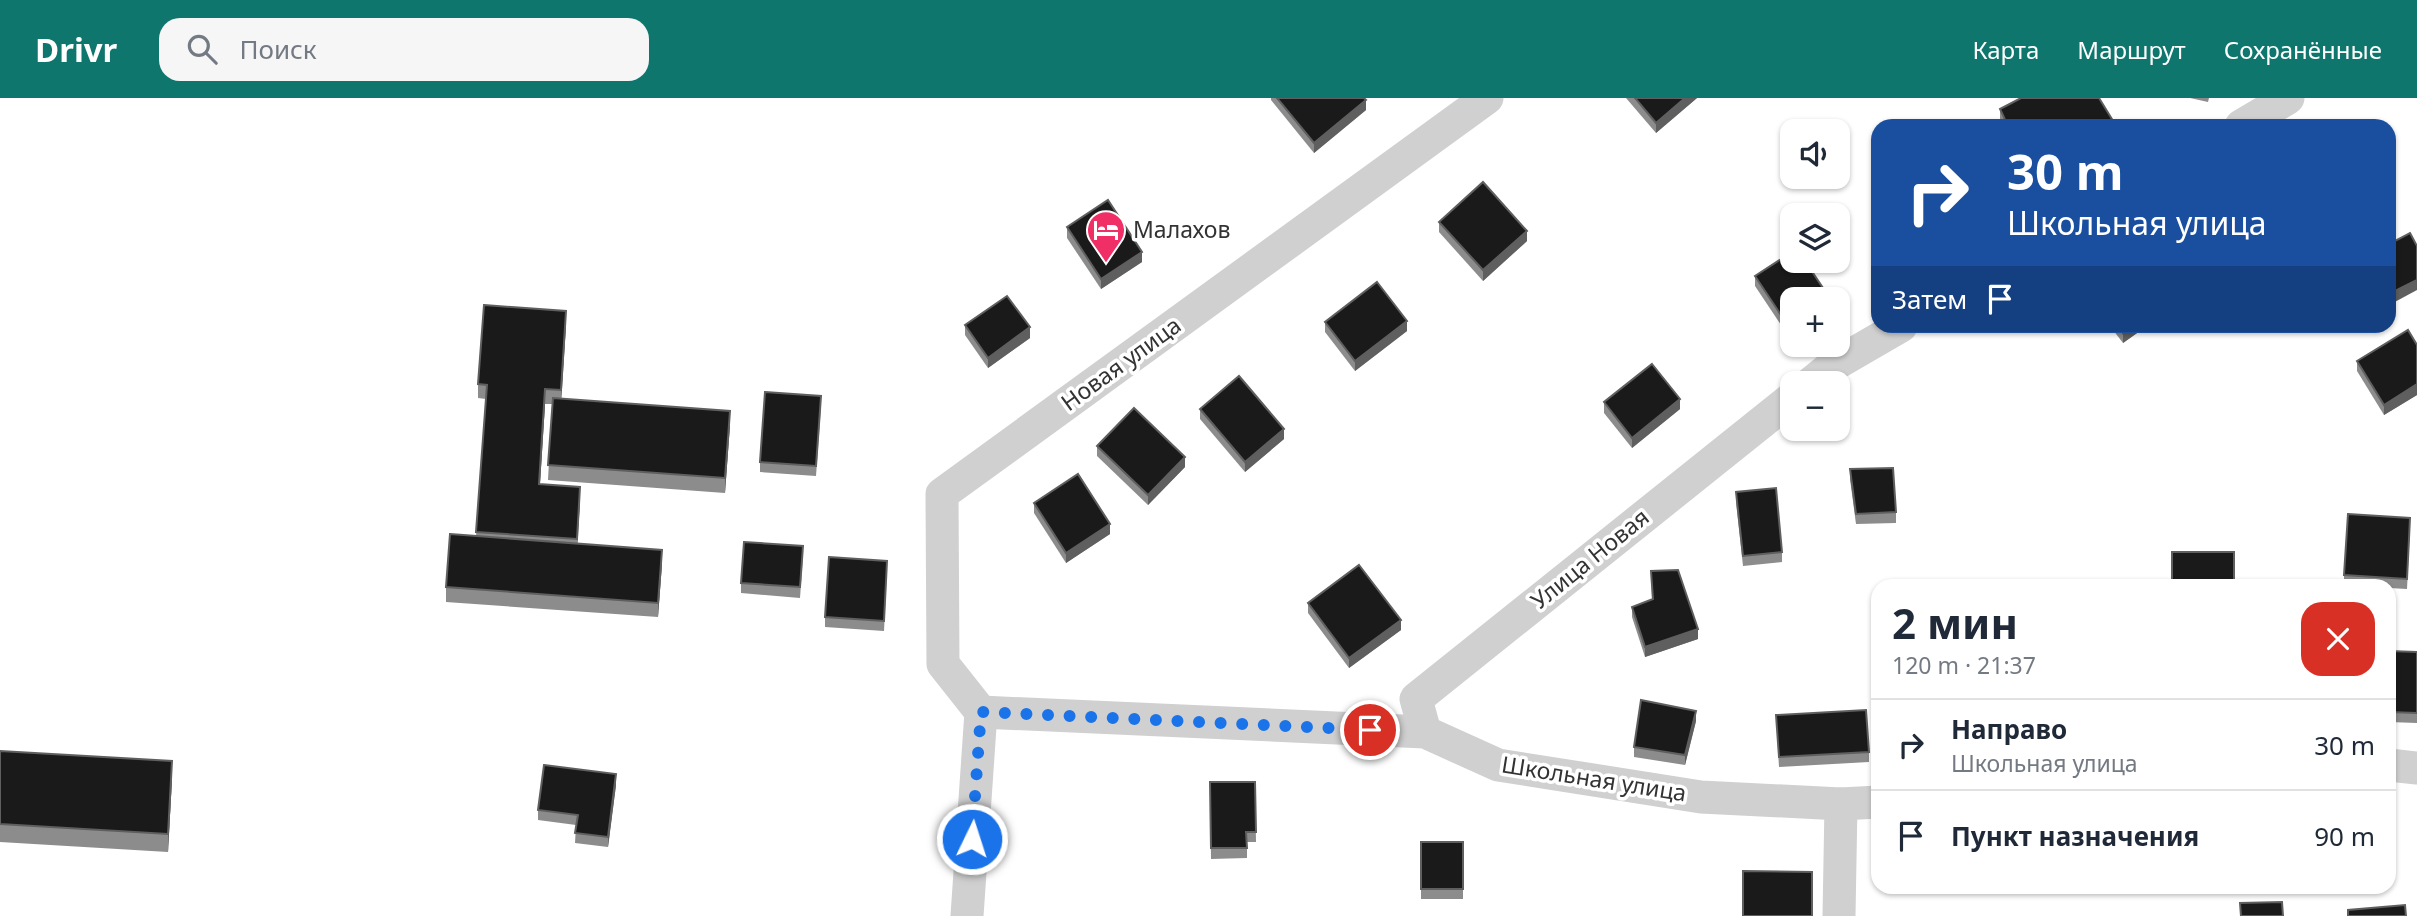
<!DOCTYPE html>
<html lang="ru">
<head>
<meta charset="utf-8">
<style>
	:root { --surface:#fff; --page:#f6f6f7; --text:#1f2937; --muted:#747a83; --line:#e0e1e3; --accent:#0f766e }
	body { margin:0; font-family:"Noto Sans",sans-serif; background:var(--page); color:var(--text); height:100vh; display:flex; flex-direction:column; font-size:26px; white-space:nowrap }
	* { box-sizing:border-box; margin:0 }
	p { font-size:23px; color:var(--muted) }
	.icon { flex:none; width:38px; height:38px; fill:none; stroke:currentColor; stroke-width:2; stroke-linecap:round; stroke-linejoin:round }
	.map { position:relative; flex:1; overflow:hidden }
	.sheet { position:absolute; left:1871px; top:481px; width:525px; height:315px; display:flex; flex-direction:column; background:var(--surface); border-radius:21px; box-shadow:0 2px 5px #0004 }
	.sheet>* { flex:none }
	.hud { position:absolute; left:1871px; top:21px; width:525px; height:214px; border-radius:21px; box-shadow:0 2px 5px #0004; background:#1a4fa0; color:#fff; overflow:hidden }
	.controls { position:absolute; left:1780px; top:21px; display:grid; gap:14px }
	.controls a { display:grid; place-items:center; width:70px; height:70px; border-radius:14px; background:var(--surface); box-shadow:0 2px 5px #0004; font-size:35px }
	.pin { position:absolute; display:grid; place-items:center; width:60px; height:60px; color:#fff; margin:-30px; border:4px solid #fff; border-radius:50%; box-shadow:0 2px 7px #0007 }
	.me { position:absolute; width:77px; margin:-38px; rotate:4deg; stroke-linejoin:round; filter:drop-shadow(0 0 5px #0008) }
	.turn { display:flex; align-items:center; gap:24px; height:147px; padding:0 21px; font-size:32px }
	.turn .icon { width:91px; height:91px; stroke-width:2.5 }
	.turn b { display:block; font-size:49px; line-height:60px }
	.then { display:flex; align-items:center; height:66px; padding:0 21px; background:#0003; gap:14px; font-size:26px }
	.round { display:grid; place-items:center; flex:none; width:74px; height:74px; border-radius:21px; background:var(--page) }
	.summary { display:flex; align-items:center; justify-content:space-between; height:119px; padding:0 21px }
	h1 { font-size:42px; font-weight:700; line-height:52px }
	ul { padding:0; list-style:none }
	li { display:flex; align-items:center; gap:21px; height:91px; padding:0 21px; border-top:2px solid var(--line) }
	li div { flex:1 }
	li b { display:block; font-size:26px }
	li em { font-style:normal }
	header { display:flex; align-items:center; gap:42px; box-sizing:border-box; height:98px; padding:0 35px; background:var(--accent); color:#fff }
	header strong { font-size:33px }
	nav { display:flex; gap:38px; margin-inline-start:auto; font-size:24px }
	.search { width:490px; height:63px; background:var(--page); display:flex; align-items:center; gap:18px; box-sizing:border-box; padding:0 24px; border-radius:21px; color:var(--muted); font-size:26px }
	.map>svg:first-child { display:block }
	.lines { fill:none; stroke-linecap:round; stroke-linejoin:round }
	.minor { stroke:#d0d0d0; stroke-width:33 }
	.wall { fill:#8c8c8c }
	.shaded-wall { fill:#5f5f5f }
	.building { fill:#1a1a1a; stroke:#5f5f5f; stroke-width:2 }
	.route { stroke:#1a73e8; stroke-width:12; stroke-dasharray:0 21.6 }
	.labels { text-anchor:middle; stroke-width:7; stroke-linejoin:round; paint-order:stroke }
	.poi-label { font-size:23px; fill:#333; stroke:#fff; text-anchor:start }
	.street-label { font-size:23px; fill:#333; stroke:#fff }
</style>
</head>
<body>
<header>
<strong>Drivr</strong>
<div class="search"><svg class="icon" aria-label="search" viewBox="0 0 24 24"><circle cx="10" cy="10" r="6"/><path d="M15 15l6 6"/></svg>Поиск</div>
<nav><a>Карта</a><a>Маршрут</a><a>Сохранённые</a></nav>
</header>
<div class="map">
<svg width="2417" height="818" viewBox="0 0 2417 818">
	<rect width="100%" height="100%" fill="#fff"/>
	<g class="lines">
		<g class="minor">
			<polyline points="2241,28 2288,0"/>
			<polyline points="1811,285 1832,268 1901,228"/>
			<polyline points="981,614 1425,634 1498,667 1701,699 1841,706 1878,704"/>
			<polyline points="981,614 943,566 942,396 1487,0"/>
			<polyline points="1425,634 1416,601 1792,300"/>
			<polyline points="2389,667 2417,670"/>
			<polyline points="967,818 981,614"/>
			<polyline points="1839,818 1841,706"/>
		</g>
	</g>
	<g class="wall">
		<polygon points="1271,0 1364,0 1366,12 1314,55 1271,2"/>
		<polygon points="1626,0 1697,0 1656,35"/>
		<polygon points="2190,0 2209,0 2208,4"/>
		<polygon points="2000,11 2115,28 2003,28 2000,22"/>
		<polygon points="1439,124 1527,143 1483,183 1439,134"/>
		<polygon points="1067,129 1142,164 1101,191 1067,140"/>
		<polygon points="2389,146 2417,148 2391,206 2389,201"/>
		<polygon points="1755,178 1829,201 1787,236 1755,188"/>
		<polygon points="1325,224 1407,233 1355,273 1325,234"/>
		<polygon points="566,227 561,300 730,327 725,395 548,382 552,306 545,306 540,386 580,403 577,445 662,466 658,519 446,504 446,489 476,438 486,301 478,300 478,286"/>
		<polygon points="965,227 1030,240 988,270 965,237"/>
		<polygon points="2110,228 2147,228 2123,245"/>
		<polygon points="2417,247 2417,297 2384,317 2357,273 2357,263"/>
		<polygon points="1604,304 1680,311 1632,350 1604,315"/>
		<polygon points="821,309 816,378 760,374 760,364"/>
		<polygon points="1200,311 1284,341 1245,374 1200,321"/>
		<polygon points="1097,348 1185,369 1148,407 1097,358"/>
		<polygon points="1850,371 1896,414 1896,425 1856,426 1850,381"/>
		<polygon points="1736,394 1782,454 1782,464 1743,468 1736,404"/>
		<polygon points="1034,405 1110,436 1066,465 1034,415"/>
		<polygon points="2410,430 2407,491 2389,490 2389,488 2344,487 2344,477"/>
		<polygon points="803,458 800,500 741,495 741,485"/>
		<polygon points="887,473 884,533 825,529 825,519"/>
		<polygon points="1651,473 1698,541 1645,559 1632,519 1632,509 1652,502"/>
		<polygon points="1308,505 1401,532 1349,570 1308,515"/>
		<polygon points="2389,553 2417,554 2417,625 2389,624"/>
		<polygon points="1776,617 1869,654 1869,664 1779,669"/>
		<polygon points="1696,623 1685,667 1634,659 1634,649"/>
		<polygon points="0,653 172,681 168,754 0,744"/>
		<polygon points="1210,684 1255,684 1256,744 1247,744 1247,760 1211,761"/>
		<polygon points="616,687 608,749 575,745 576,727 538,722 538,712"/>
		<rect x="1421" y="744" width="42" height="57"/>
	</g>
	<g class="shaded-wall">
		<polygon points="1685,0 1697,0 1656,35 1656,25"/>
		<polygon points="1366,2 1366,12 1314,55 1314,45"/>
		<polygon points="1527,133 1527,143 1483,183 1483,172"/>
		<polygon points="1142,154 1142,164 1101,191 1101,181"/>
		<polygon points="2417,182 2417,192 2391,206 2391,195"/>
		<polygon points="566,213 566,227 561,307 561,292"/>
		<polygon points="1407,223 1407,233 1355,273 1355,263"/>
		<polygon points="1792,223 1792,233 1787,236 1787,226"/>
		<polygon points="2133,228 2147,228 2123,245 2123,235"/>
		<polygon points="1030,229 1030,240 988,270 988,260"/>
		<polygon points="2417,286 2417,297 2384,317 2384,307"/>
		<polygon points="545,291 545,306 539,400 539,386"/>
		<polygon points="1680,301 1680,311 1632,350 1632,340"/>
		<polygon points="730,313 730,327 725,395 725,380"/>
		<polygon points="1284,331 1284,341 1245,374 1245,364"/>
		<polygon points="1185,359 1185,369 1148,407 1148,397"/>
		<polygon points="580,389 580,403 577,455 577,441"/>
		<polygon points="1110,426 1110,436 1066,465 1066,455"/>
		<polygon points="662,452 662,466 658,519 658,505"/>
		<polygon points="1401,522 1401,532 1349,570 1349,560"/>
		<polygon points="1698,531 1698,541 1645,559 1645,549"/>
		<polygon points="1696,613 1696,623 1685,667 1685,657"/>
		<polygon points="172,663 172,681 168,754 168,736"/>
		<polygon points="616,676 616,687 608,749 608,739"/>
	</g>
	<g class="building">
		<polygon points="1277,0 1364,0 1366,2 1314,45"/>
		<polygon points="1635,0 1685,0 1656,25"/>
		<polygon points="2021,0 2099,0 2115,26 2111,28 2008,28 2000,11"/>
		<polygon points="1483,84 1527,133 1483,172 1439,124"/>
		<polygon points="1108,102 1142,154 1101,181 1067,129"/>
		<polygon points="2410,135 2417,148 2417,182 2391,195 2389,191 2389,146"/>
		<polygon points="1792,154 1792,163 1805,163 1829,199 1826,201 1792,201 1792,223 1787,226 1755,178"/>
		<polygon points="1377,184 1407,223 1355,263 1325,224"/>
		<polygon points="1007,198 1030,229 988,260 965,227"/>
		<polygon points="484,207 566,213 561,292 545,291 539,386 580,389 577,441 476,434 487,287 478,286"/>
		<polygon points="2118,228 2133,228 2123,235"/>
		<polygon points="2408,232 2417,247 2417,286 2384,307 2357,263"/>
		<polygon points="1652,266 1680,301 1632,340 1604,304"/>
		<polygon points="1239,278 1284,331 1245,364 1200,311"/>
		<polygon points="765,294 821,298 816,368 760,364"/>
		<polygon points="553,300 730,313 725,380 548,367"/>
		<polygon points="1134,310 1185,359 1148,397 1097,348"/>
		<polygon points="1893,370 1896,414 1856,416 1850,371"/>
		<polygon points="1078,376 1110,426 1066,455 1034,405"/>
		<polygon points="1776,390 1782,454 1743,458 1736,394"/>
		<polygon points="2348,416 2410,420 2407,481 2344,477"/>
		<polygon points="450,436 662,452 658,505 446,489"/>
		<polygon points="744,444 803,448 800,489 741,485"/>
		<rect x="2172" y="454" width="62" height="34"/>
		<polygon points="829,459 887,463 884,523 825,519"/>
		<polygon points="1359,467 1401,522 1349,560 1308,505"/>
		<polygon points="1678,472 1698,531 1645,549 1632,509 1653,501 1651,473"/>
		<polygon points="2389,553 2417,554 2417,615 2389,614"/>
		<polygon points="1641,602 1696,613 1685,657 1634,649"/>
		<polygon points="1866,612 1869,654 1779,659 1776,617"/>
		<polygon points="0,653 172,663 168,736 0,726"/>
		<polygon points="544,667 616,676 608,739 575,735 578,717 538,712"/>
		<polygon points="1210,684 1255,684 1256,734 1246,734 1247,750 1211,750"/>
		<rect x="1421" y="744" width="42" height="47"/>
		<polygon points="1743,773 1812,774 1812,818 1743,818"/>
		<polygon points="2282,804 2283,818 2241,818 2240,805"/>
		<polygon points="2405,807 2406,818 2348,818 2348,812"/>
	</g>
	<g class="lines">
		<polyline class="route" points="972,741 981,614 1370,632"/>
	</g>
	<defs>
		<symbol id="hotel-pin" viewBox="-11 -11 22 30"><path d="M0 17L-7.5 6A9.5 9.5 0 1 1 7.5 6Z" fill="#ef2f65" stroke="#fff"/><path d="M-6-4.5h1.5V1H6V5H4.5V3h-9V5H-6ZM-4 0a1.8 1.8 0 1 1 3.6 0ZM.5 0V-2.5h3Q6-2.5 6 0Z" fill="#fff"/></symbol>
	</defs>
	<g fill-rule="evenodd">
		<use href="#hotel-pin" x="1084" y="110" width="44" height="60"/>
	</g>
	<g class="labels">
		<g class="poi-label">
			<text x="1133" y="140">Малахов</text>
		</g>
		<g class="street-label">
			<text transform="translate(1121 266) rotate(-36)" y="8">Новая улица</text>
			<text transform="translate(1590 461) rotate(-39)" y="8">Улица Новая</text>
			<text transform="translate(1594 681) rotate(9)" y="8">Школьная улица</text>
		</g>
	</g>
</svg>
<div class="controls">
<a><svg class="icon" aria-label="sound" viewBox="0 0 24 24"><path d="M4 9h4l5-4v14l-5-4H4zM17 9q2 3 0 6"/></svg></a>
<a><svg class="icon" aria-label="layers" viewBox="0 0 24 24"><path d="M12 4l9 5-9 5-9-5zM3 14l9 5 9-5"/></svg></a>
<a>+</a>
<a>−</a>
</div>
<div class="pin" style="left:1370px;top:632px;background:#d93025"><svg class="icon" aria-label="arrive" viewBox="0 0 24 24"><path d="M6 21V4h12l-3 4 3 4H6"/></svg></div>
<svg class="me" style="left:972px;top:741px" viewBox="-20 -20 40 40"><circle r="17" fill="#1a73e8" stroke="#fff" stroke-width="3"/><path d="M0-11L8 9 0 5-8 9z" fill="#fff"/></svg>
<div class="hud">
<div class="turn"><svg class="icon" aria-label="right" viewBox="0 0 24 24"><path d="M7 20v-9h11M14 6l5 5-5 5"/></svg><div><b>30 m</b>Школьная улица</div></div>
<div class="then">Затем<svg class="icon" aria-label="arrive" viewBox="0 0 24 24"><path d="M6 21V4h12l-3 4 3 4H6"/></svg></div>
</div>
<section class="sheet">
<div class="summary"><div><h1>2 мин</h1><p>120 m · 21:37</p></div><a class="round" style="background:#d93025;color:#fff"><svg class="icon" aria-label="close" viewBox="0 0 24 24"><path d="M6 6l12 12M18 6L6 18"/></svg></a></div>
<ul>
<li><svg class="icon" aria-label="right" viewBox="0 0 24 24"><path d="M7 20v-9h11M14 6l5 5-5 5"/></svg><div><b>Направо</b><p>Школьная улица</p></div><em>30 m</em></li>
<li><svg class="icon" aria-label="arrive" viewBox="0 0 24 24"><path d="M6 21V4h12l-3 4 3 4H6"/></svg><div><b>Пункт назначения</b></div><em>90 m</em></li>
</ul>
</section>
</div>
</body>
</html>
